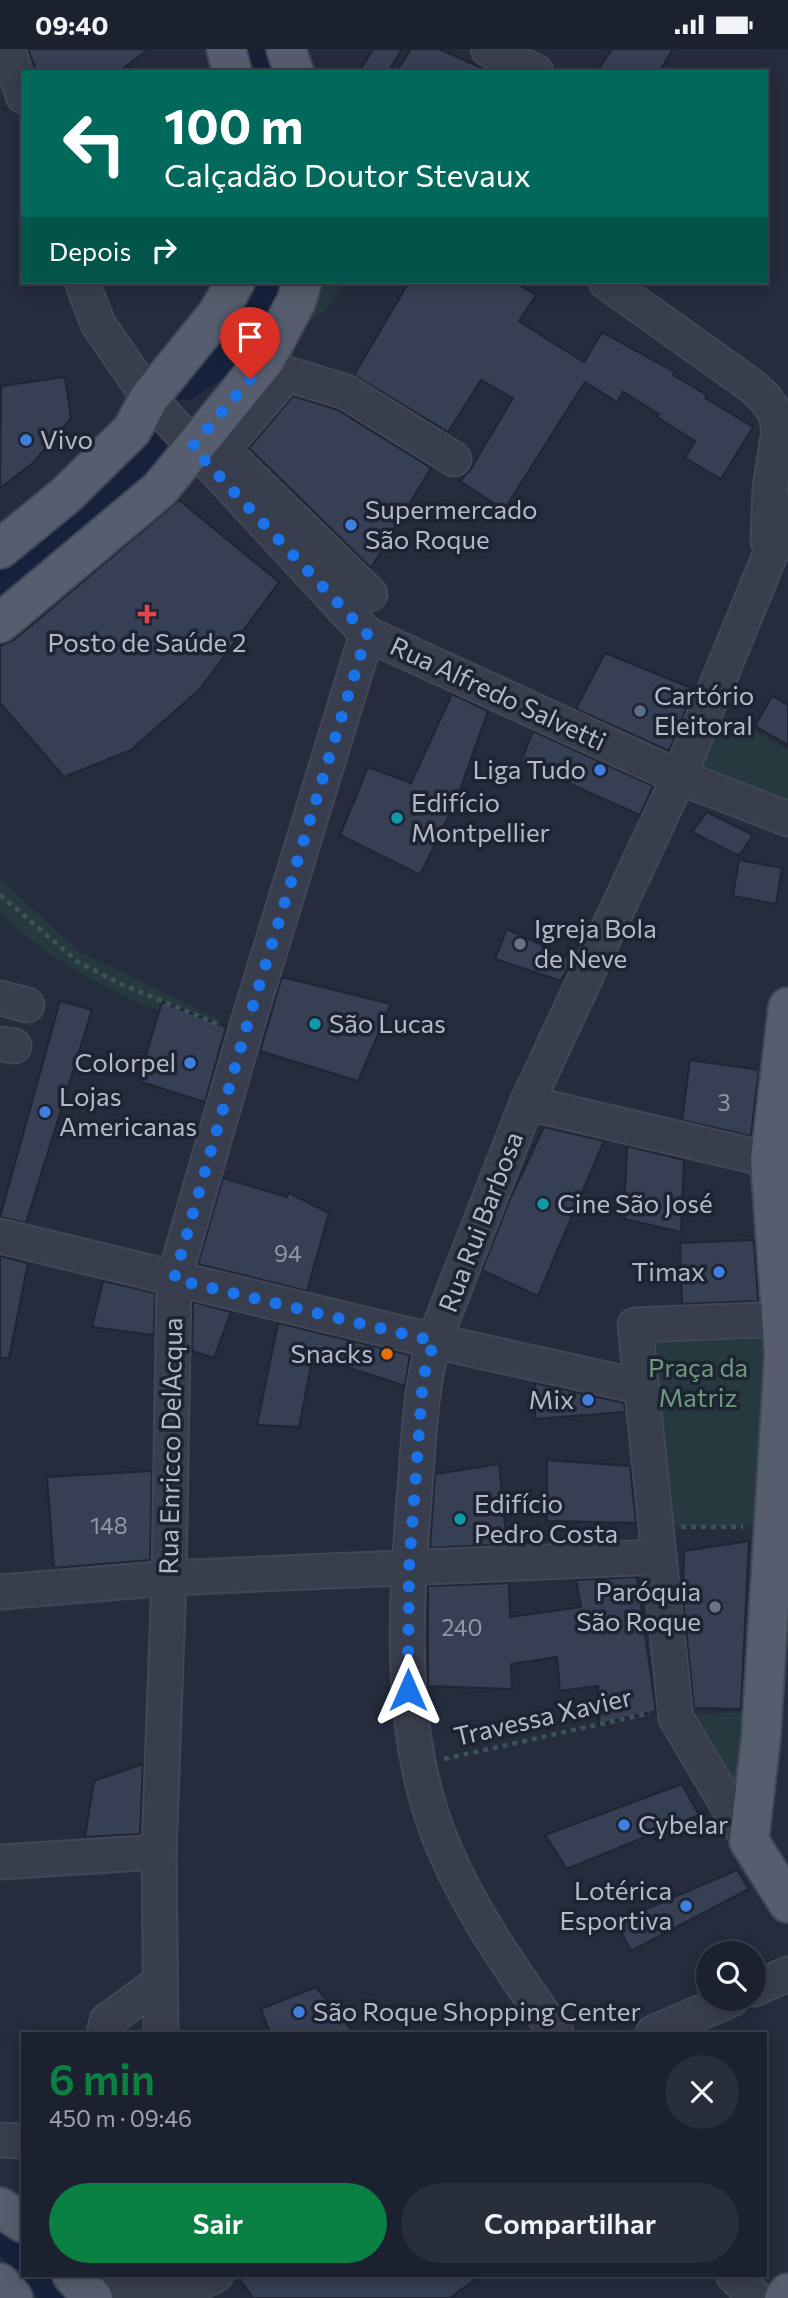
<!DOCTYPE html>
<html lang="pt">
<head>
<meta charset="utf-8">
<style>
	:root { --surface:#1b212e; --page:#282e3a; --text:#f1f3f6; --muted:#a0a3aa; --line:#393e4a; --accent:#0b8043 }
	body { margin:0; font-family:Commissioner,sans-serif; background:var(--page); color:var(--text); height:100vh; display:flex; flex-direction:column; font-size:26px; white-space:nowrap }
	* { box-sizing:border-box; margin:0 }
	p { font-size:23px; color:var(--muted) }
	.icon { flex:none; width:38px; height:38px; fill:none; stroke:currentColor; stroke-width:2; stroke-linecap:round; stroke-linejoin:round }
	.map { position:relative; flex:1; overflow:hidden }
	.panel { position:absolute; left:21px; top:1983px; width:746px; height:245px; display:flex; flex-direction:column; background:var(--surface); border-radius:0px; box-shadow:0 4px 18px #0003,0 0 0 2px var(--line) }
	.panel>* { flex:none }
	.top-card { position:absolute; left:21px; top:21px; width:747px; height:214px; border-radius:0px; box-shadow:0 4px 18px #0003,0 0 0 2px var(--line); background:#00695c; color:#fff; overflow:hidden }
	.buttons { position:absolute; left:696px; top:1892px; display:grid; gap:14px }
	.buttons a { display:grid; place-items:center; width:70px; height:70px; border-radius:50%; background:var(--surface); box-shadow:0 4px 18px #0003,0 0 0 2px var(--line); font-size:35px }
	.pin { position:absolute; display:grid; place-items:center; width:60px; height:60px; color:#fff; margin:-72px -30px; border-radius:50% 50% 50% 0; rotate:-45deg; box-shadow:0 0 7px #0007 }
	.pin .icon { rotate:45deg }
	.me { position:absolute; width:77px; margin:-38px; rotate:0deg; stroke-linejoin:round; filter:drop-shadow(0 0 5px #0008) }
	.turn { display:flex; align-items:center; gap:24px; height:147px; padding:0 28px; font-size:32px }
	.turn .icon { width:91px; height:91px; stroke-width:2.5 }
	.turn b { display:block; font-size:49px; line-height:60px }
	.then { display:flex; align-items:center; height:66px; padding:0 28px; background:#0003; gap:14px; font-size:26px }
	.round { display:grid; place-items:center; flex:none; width:74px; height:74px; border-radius:37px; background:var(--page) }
	.summary { display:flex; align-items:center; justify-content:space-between; height:119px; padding:0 28px }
	h1 { font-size:42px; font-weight:600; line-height:52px; color:var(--accent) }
	.cta { display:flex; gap:14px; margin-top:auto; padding:14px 28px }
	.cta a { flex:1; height:80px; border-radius:42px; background:var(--accent); color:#fff; font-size:28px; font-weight:600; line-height:80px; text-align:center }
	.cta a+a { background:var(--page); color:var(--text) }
	.status { display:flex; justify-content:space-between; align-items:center; height:49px; padding:0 35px; background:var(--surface); direction:ltr }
	.status svg { height:19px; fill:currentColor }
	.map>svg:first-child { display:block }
	.green { fill:#26393f }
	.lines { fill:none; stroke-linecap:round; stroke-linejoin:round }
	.river { stroke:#17213c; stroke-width:44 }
	.building { fill:#363f54; stroke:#1f2535; stroke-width:2 }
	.minor-casing { stroke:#414757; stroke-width:37 }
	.major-casing { stroke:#414757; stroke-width:42 }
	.path { stroke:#3f5257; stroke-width:4.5; stroke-dasharray:5 5; stroke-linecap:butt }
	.minor { stroke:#383e4e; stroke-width:33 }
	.major { stroke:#565d6e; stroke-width:38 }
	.route { stroke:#1a73e8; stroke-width:12; stroke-dasharray:0 21.6 }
	.shop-dot { fill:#3f7fe0; stroke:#1d2333; stroke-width:2.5 }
	.health-dot { fill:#e0444e; stroke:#1d2333; stroke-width:2.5 }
	.service-dot { fill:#5c6f8a; stroke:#1d2333; stroke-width:2.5 }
	.culture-dot { fill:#0f9aa8; stroke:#1d2333; stroke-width:2.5 }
	.worship-dot { fill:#6b7280; stroke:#1d2333; stroke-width:2.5 }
	.food-dot { fill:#e8710a; stroke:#1d2333; stroke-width:2.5 }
	.labels { text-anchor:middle; stroke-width:7; stroke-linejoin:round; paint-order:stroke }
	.number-label { font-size:23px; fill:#9298aa }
	.poi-label { font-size:26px; fill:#b4b9c9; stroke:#1d2333; text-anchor:start }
	.street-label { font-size:26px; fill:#b4b9c9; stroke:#1d2333 }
	.park-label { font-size:26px; fill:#6b9a7d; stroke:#1d2333 }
</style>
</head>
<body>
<div class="status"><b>09:40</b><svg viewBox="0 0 49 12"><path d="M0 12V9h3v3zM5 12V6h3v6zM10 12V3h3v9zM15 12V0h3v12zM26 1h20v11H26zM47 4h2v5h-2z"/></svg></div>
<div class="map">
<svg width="788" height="2249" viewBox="0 0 788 2249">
	<rect width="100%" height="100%" fill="#242c3e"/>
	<g class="green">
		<polygon points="317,233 346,233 325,262 307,273"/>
		<polygon points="714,661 788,700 788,764 691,715"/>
		<path d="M0,830L80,903L221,971L218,983C138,957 61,923 0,864Z"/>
		<polygon points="666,1261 773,1261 763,1478 640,1477 619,1264"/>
		<polygon points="756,1663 746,1774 681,1665"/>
	</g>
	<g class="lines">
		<g class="river">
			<polyline points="262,0 269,23"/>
			<polyline points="183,329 239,294 276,233"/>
			<polyline points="0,544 131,428 157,371"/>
			<polyline points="0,2173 23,2199"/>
			<polyline points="47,2226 67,2249"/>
		</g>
	</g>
	<g class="building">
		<polygon points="28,0 149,0 118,23 37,23"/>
		<polygon points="373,0 402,0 388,23 359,23"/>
		<polygon points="411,0 439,0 491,23 396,23"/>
		<polygon points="612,0 673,0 659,23 597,23"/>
		<polygon points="409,233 515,233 536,246 519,272 550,292 584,313 602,283 675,323 673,326 707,346 705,349 753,378 721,430 685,409 695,392 657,368 659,365 623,343 617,353 585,333 504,461 460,432 470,421 513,349 481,331 448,383 354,326"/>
		<polygon points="65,328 71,369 33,414 0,439 1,337"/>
		<polygon points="293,347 338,361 431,419 371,519 249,399"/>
		<polygon points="179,451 279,533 200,640 131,701 64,728 0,654 0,597 14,591"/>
		<polygon points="605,604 694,640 669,702 576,660"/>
		<polygon points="452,645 488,662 456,752 420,826 340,786 368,718 411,734"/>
		<polygon points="772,647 788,656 788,696 755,677"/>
		<polygon points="533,682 653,737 640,766 521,713"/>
		<polygon points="707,763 753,786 739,807 692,783"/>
		<polygon points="739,811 782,819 776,855 733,847"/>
		<polygon points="507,880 572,910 561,932 495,910"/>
		<polygon points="282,928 391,955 358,1032 260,1002"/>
		<polygon points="60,952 92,961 26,1174 0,1168"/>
		<polygon points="162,953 226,978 205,1053 138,1032"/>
		<polygon points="690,1011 759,1021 751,1087 682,1071"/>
		<polygon points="544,1078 604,1092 538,1247 482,1221 511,1148"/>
		<polygon points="627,1097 684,1111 681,1183 624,1170"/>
		<polygon points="223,1129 287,1148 289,1144 329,1164 307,1242 198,1215"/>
		<polygon points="754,1191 758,1252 682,1255 680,1194"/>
		<polygon points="0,1207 28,1214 9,1309 0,1309"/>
		<polygon points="103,1232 155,1244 154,1286 92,1278"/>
		<polygon points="193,1253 231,1263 214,1309 192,1302"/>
		<polygon points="278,1274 410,1306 405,1337 313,1307 299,1378 257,1376"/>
		<polygon points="535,1334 624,1354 625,1363 535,1370"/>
		<polygon points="547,1411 630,1417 636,1474 547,1472"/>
		<polygon points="499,1415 507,1495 430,1499 435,1425"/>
		<polygon points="152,1422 150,1511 54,1519 47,1428"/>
		<polygon points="749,1492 741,1660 694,1659 683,1550 684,1502"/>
		<polygon points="637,1528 656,1662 599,1675 598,1637 560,1642 557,1608 511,1615 512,1640 428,1637 428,1537 509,1534 510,1568 581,1558 576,1531"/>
		<polygon points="143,1715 140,1785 85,1788 94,1732"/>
		<polygon points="682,1735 699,1766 567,1820 545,1786"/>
		<polygon points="737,1821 749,1840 631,1902 616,1873"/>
		<polygon points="316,1938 354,1984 270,1984 261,1960"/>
		<polygon points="237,2226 481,2226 450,2249 253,2249"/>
	</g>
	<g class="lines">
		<defs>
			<g id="minor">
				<polyline points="8,0 23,47"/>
				<polyline points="488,0 536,23"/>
				<polyline points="82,233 98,275 149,349 367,585 679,728 788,770"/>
				<polyline points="606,233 752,337 765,349 776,365 779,382 770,439 768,492"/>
				<polyline points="222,401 287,325 346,343 454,410"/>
				<polyline points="234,412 370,545"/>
				<polyline points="0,949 27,956"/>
				<polyline points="0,995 14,997"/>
				<polyline points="527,1054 770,1111"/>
				<polyline points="0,1187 434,1292 642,1338"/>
				<polyline points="0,1543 169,1529 659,1508"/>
				<polyline points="749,1792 676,1669 635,1276 781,1270"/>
				<polyline points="0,1813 159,1803"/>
				<polyline points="754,1940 788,1925"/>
				<polyline points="104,1984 107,1972 160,1933"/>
				<polyline points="161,1984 159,1803 169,1529 174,1230 248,973 367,585"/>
				<path d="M556,1984C513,1922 468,1860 440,1789C396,1679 406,1554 415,1438C419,1389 420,1340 434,1292L527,1054L679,728L788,462"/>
				<polyline points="653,1984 732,1950"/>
				<polyline points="0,2091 23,2092"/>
				<polyline points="733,2226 756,2249"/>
				<polyline points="90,2246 191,2238 216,2226"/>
			</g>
			<g id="major">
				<polyline points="226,0 232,23"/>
				<polyline points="286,0 294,23"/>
				<polyline points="0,500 66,446 132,381 149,349 218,264 235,233"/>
				<polyline points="0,574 160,440 265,311 296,253 302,233"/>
				<polyline points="788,958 770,1111 784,1306 761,1688 749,1792 788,1854"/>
				<polyline points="0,2158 23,2174"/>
				<polyline points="72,2226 93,2249"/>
				<polyline points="0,2234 13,2249"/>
				<polyline points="784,2249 788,2244"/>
			</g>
		</defs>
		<use href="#minor" class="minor-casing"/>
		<use href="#major" class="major-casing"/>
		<g class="path">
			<polyline points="0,846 78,913 121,935 220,976"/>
			<polyline points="681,1478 743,1478"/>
			<polyline points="444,1710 650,1664"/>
		</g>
		<use href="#minor" class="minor"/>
		<use href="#major" class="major"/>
	</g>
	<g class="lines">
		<polyline class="route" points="250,330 192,398 367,585 248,973 174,1230 434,1292 423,1329 409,1520 408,1641"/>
	</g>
	<g class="shop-dot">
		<circle cx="26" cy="391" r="7"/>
		<circle cx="351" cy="476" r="7"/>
		<circle cx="600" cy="721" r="7"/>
		<circle cx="190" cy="1014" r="7"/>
		<circle cx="45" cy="1063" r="7"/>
		<circle cx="719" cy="1223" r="7"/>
		<circle cx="588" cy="1351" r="7"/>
		<circle cx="624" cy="1776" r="7"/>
		<circle cx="686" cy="1857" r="7"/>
		<circle cx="299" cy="1963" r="7"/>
	</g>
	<path class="health-dot" d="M143.5 554.5h7v7h7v7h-7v7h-7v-7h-7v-7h7z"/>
	<circle class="service-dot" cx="640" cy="662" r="7"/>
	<g class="culture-dot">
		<circle cx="397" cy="769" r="7"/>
		<circle cx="315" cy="975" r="7"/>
		<circle cx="543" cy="1155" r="7"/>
		<circle cx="460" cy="1470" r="7"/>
	</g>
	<g class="worship-dot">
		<circle cx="520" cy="895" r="7"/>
		<circle cx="715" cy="1558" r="7"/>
	</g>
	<circle class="food-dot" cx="387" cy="1305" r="7"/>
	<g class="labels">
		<g class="number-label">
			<text x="724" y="1062">3</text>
			<text x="288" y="1213">94</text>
			<text x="109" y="1485">148</text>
			<text x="462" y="1587">240</text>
		</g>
		<g class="poi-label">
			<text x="40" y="400">Vivo</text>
			<text x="365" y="470">Supermercado<tspan x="365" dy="30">São Roque</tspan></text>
			<text x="147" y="603" text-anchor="middle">Posto de Saúde 2</text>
			<text x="654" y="656">Cartório<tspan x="654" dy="30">Eleitoral</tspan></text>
			<text x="586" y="730" text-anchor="end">Liga Tudo</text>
			<text x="411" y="763">Edifício<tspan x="411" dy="30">Montpellier</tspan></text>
			<text x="534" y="889">Igreja Bola<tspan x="534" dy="30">de Neve</tspan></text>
			<text x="329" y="984">São Lucas</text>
			<text x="176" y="1023" text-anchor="end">Colorpel</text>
			<text x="59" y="1057">Lojas<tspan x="59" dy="30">Americanas</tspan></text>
			<text x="557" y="1164">Cine São José</text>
			<text x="705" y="1232" text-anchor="end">Timax</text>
			<text x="373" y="1314" text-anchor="end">Snacks</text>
			<text x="574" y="1360" text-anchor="end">Mix</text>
			<text x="474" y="1464">Edifício<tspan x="474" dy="30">Pedro Costa</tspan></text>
			<text x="701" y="1552" text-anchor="end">Paróquia<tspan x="701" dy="30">São Roque</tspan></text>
			<text x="638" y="1785">Cybelar</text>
			<text x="672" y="1851" text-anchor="end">Lotérica<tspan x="672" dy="30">Esportiva</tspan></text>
			<text x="313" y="1972">São Roque Shopping Center</text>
		</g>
		<g class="street-label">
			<text transform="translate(498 645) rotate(25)" y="9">Rua Alfredo Salvetti</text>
			<text transform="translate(481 1173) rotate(-69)" y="9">Rua Rui Barbosa</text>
			<text transform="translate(171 1397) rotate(-89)" y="9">Rua Enricco DelAcqua</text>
			<text transform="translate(543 1668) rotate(-13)" y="9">Travessa Xavier</text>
		</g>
		<g class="park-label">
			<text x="698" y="1328">Praça da<tspan x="698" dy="30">Matriz</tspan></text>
		</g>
	</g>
</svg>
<div class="buttons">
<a><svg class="icon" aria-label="search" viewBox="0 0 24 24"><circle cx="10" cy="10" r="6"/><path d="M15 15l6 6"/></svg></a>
</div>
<div class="pin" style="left:250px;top:330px;background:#d93025"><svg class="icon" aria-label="arrive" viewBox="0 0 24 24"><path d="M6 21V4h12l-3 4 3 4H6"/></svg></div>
<svg class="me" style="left:408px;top:1641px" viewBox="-20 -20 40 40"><path d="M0-17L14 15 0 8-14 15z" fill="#1a73e8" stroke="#fff" stroke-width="4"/></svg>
<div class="top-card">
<div class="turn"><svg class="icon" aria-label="left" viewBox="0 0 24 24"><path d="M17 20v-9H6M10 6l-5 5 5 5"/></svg><div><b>100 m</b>Calçadão Doutor Stevaux</div></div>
<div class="then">Depois<svg class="icon" aria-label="right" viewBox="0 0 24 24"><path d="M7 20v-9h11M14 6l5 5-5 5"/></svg></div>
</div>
<section class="panel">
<div class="summary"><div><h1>6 min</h1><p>450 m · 09:46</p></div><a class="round"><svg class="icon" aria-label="close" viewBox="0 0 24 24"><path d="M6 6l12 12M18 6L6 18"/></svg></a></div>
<div class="cta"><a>Sair</a><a>Compartilhar</a></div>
</section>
</div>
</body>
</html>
